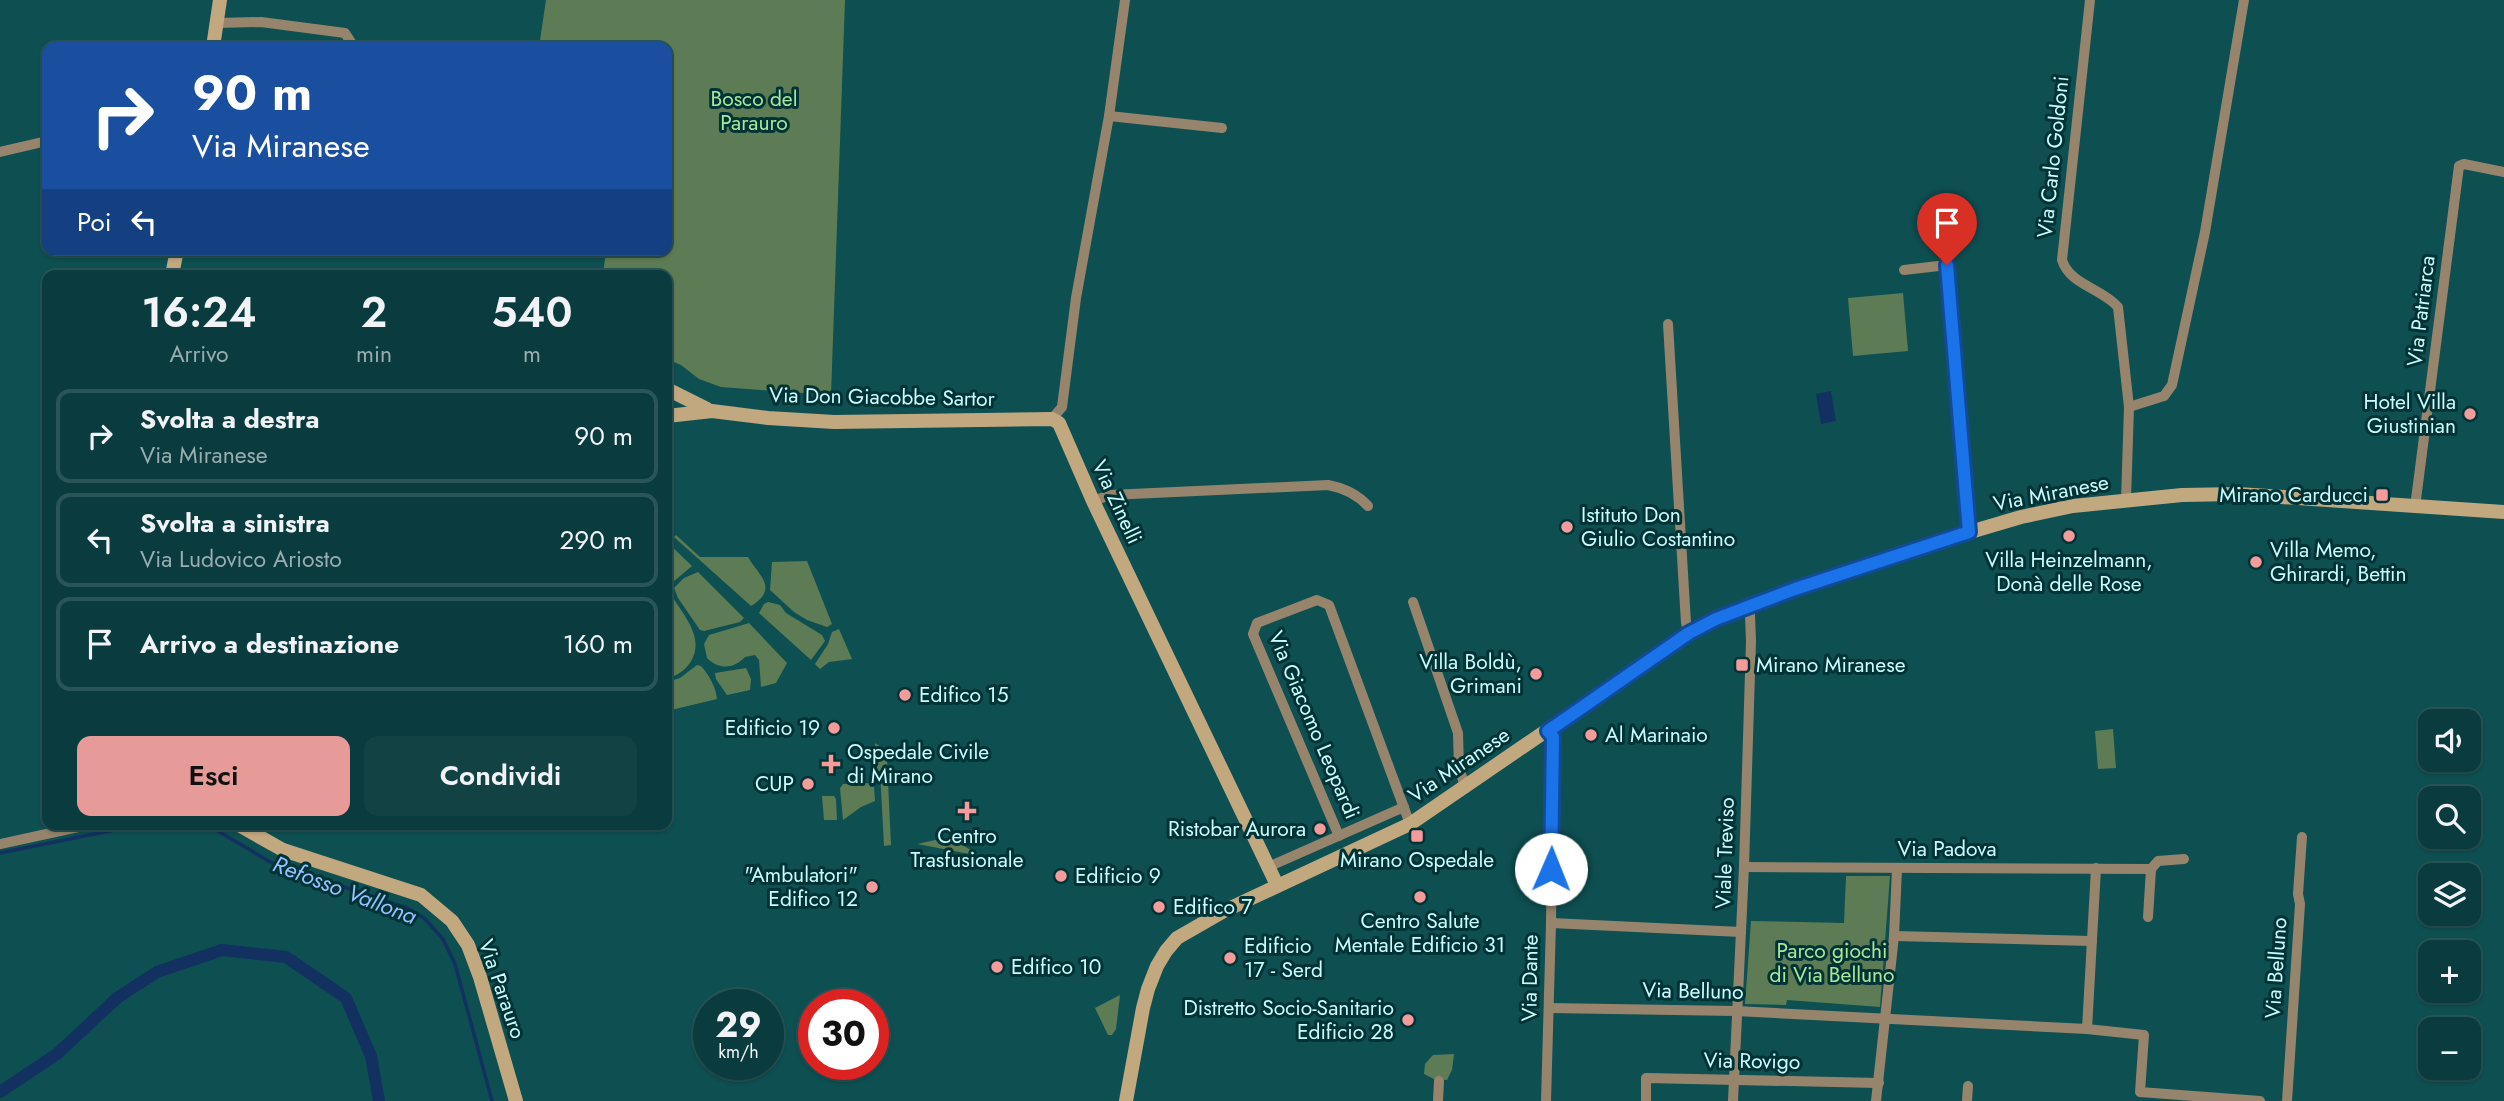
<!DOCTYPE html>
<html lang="it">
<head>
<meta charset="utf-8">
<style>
	:root { --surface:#0a3b3e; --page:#134245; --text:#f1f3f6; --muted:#99adb0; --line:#2a5558; --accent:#e69b98 }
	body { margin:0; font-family:Jost,sans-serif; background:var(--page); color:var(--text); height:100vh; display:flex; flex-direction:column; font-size:26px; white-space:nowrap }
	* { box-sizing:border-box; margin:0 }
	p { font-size:23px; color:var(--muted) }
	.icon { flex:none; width:38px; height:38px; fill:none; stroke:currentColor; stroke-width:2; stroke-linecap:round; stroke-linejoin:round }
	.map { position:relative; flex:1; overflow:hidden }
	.panel { position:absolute; left:42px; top:270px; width:630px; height:560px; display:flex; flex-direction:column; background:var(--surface); border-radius:14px; box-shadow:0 2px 5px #0004,0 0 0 2px var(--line) }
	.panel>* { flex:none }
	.top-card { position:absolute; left:42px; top:42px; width:630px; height:214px; border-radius:14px; box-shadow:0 2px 5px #0004,0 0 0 2px var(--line); background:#1a4fa0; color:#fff; overflow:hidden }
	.tools { position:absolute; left:2418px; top:709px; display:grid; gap:14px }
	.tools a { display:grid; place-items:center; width:63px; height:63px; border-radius:14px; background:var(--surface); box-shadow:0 2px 5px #0004,0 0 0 2px var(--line); font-size:35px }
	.speed { position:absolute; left:693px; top:989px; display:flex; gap:14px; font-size:35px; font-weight:700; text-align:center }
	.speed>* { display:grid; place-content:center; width:91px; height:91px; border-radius:50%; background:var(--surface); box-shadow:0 2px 5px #0004,0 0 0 2px var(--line); line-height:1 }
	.speed small { font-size:18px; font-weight:400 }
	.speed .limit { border:10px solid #d22; background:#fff; color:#111 }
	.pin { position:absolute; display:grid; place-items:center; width:60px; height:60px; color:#fff; margin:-72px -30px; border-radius:50% 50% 50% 0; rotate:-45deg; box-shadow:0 0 7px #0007 }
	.pin .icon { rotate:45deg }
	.me { position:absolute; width:77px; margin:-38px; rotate:1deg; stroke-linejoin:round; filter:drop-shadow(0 0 5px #0008) }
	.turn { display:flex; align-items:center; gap:24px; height:147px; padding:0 35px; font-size:32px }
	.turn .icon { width:91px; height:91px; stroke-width:2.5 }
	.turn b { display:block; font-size:49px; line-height:60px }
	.then { display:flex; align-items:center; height:66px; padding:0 35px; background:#0003; gap:14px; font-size:26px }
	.eta { display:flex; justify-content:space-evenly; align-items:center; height:119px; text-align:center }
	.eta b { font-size:42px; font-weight:600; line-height:49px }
	.button { display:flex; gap:14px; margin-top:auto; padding:14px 35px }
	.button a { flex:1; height:80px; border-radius:14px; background:var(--accent); color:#111; font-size:28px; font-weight:600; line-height:80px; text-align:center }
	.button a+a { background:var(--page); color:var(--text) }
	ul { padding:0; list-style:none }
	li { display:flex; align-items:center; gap:21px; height:94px; margin:0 14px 10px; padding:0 21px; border:4px solid var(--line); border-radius:14px }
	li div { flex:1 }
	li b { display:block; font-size:26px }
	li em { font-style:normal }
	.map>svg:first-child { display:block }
	.green { fill:#5d7c55 }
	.water { fill:#123161 }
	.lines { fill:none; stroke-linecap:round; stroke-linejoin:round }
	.stream { stroke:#123161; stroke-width:3.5 }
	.canal { stroke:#123161; stroke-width:12 }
	.minor { stroke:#96856c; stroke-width:10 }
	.secondary { stroke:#c2a87f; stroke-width:14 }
	.route-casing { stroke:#114b97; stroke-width:18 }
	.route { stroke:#1a73e8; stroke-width:12 }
	.poi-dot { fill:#f59b9b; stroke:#003335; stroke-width:2.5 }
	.labels { text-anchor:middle; stroke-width:6; stroke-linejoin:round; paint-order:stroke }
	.park-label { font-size:21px; fill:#a9e799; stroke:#003335 }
	.street-label { font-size:21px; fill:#cafcfe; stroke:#003335 }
	.poi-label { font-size:21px; fill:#cafcfe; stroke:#003335; text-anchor:start }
	.water-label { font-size:23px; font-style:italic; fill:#98bffe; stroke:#003335 }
</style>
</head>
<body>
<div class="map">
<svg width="2504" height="1101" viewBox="0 0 2504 1101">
	<rect width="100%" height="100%" fill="#0e4f52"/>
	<g class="green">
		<polygon points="546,0 845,0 831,395 721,387 699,379 681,365 667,359 667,275 603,275 606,250 667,250 667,47 539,47"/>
		<polygon points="1903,293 1908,351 1853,356 1848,298"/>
		<path d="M676,535L700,557H748C758,575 780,588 751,606L674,537Z"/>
		<polygon points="667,542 692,566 667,587"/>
		<polygon points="807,561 832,624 827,627 807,620 794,612 770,590 772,562"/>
		<polygon points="698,572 744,618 740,622 704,631 700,630 678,598 674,588 684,578"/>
		<path d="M667,594L672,596C684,616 706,639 690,663C684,671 677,676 667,678Z"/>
		<polygon points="768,602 780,605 786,613 822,635 825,641 811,660 759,613 764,604"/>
		<path d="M749,623L787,663L776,683L761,687L759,660L755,655L745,657C734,669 719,670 707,658L704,644L709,635Z"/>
		<polygon points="839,629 852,659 829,662 820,669 815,664 828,644 832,632"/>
		<path d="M697,665L701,666C709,675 716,687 717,699L667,711V682L680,678Z"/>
		<polygon points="746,668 751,679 750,690 727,695 716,679 715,673"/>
		<polygon points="2113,729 2116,768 2098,769 2095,731"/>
		<polygon points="875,743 890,753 887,760 891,845 884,846 880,771 877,771"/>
		<polygon points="870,783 870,787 874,787 875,801 861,807 843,820 840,788 843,784"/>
		<polygon points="822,796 834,796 836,799 837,820 824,820"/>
		<polygon points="940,839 955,840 975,853 975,855 917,844"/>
		<polygon points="1846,876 1890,876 1880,1007 1787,1000 1786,1005 1745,1004 1751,921 1844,923"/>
		<polygon points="1120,995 1116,1029 1112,1035 1108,1035 1095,1008"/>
		<polygon points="1454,1054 1452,1070 1447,1080 1434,1079 1424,1074 1425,1064 1433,1055"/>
	</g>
	<polygon class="water" points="1831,391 1836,421 1821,424 1816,394"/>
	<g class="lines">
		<g class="stream">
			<polyline points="206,824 272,863 407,908 424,918 443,939 455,964 492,1101"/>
			<polyline points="0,853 144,824"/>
		</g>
		<polyline class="canal" points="0,1092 57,1054 117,998 157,972 222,950 286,957 346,998 371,1056 379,1101"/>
		<g class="minor">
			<path d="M2090,0L2062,260C2070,285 2101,288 2118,307L2129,407L2126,500"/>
			<polyline points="217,23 261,22 345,33 354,47"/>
			<polyline points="1109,116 1222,128"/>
			<polyline points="0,152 47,141"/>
			<polyline points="1904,270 1947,265 1969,532"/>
			<polyline points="1668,324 1686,623 1689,633"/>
			<polyline points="2129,407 2164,396 2172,385 2205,232 2244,0"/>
			<polyline points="1052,419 1062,407 1076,298 1109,116 1125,0"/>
			<path d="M1093,501L1110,495L1328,485C1344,488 1357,494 1368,506"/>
			<polyline points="2415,507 2459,166 2464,164 2504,172"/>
			<polyline points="1413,602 1458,733 1459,769 1466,788"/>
			<polyline points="1339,836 1253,634 1257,623 1317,600 1329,605 1410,824"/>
			<polyline points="0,844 92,824"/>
			<polyline points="1268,867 1404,807"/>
			<polyline points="1744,867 2151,869 2148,917"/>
			<polyline points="2151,869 2158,861 2184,859"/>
			<polyline points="1551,923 1741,932"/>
			<polyline points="1894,936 2092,941"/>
			<polyline points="1549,1008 1736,1011 2087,1029 2096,868"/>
			<polyline points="2087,1029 2144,1035 2140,1092 2260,1101"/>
			<polyline points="1438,1101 1439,1081"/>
			<polyline points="1546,1101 1551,923 1553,737 1548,731"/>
			<polyline points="1646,1101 1646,1078 1879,1083"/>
			<polyline points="1733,1101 1744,867 1751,641 1750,615 1746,607"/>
			<polyline points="1876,1101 1894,936 1897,869"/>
			<polyline points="1967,1101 1968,1086"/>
			<polyline points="2287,1101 2300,904 2298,894 2302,837"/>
		</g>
		<g class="secondary">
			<polyline points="213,47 220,0"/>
			<polyline points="172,275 177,250"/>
			<polyline points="669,390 707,409"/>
			<polyline points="667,416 712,411 768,418 834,422 1052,419 1059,423 1093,501 1277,885"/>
			<polyline points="237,824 283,850 421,895 452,921 468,945 480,977 516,1101"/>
			<polyline points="1126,1101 1143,1008 1148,989 1157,966 1166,951 1177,938 1224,911 1410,824 1689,633 1716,619 1770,598 1926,545 2021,517 2073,506 2182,495 2238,494 2504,512"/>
		</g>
	</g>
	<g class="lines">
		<defs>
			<polyline id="route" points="1551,869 1553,737 1548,731 1689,633 1716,619 1795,589 1969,532 1947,265"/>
		</defs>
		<use href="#route" class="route-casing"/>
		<use href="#route" class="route"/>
	</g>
	<g class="poi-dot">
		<circle cx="2470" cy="414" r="7"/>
		<rect x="2375" y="488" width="14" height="14" rx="3.5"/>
		<circle cx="1567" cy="527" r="7"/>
		<circle cx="2069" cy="536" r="7"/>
		<circle cx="2256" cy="562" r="7"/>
		<rect x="1735" y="658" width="14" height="14" rx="3.5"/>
		<circle cx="1536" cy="674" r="7"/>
		<circle cx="905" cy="695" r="7"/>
		<circle cx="834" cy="728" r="7"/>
		<circle cx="1591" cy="735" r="7"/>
		<path d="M827.5 753.5h7v7h7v7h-7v7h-7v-7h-7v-7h7z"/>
		<circle cx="808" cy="784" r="7"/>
		<path d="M963.5 800.5h7v7h7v7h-7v7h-7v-7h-7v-7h7z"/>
		<circle cx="1320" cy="829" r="7"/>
		<rect x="1410" y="829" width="14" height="14" rx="3.5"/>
		<circle cx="1061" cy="876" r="7"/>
		<circle cx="872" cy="887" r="7"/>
		<circle cx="1420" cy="897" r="7"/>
		<circle cx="1159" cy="907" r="7"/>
		<circle cx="1230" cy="958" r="7"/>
		<circle cx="997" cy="967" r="7"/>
		<circle cx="1408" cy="1020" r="7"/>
	</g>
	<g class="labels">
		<g class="park-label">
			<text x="754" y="106">Bosco del<tspan x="754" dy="24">Parauro</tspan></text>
			<text x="1832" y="958">Parco giochi<tspan x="1832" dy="24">di Via Belluno</tspan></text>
		</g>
		<g class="street-label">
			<text transform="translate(2053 157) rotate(-84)" y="7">Via Carlo Goldoni</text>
			<text transform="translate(2421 311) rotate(-83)" y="7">Via Patriarca</text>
			<text transform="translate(882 397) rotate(1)" y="7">Via Don Giacobbe Sartor</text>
			<text transform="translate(2051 493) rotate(-11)" y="7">Via Miranese</text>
			<text transform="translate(1117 502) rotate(65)" y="7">Via Zinelli</text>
			<text transform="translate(1314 725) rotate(67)" y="7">Via Giacomo Leopardi</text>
			<text transform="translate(1459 765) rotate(-34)" y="7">Via Miranese</text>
			<text x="1947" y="856">Via Padova</text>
			<text transform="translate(1725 853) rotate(-88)" y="7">Viale Treviso</text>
			<text transform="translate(2276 968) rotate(-86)" y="7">Via Belluno</text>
			<text transform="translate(1530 978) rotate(-89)" y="7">Via Dante</text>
			<text transform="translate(502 989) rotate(71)" y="7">Via Parauro</text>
			<text transform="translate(1693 991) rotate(1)" y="7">Via Belluno</text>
			<text transform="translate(1752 1061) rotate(1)" y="7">Via Rovigo</text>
		</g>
		<g class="poi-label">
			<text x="2456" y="409" text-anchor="end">Hotel Villa<tspan x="2456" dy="24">Giustinian</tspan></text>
			<text x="2368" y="502" text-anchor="end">Mirano Carducci</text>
			<text x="1581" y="522">Istituto Don<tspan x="1581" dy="24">Giulio Costantino</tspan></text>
			<text x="2270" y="557">Villa Memo,<tspan x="2270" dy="24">Ghirardi, Bettin</tspan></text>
			<text x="2069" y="567" text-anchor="middle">Villa Heinzelmann,<tspan x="2069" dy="24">Donà delle Rose</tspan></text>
			<text x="1522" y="669" text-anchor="end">Villa Boldù,<tspan x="1522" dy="24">Grimani</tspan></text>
			<text x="1756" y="672">Mirano Miranese</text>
			<text x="919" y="702">Edifico 15</text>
			<text x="820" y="735" text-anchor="end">Edificio 19</text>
			<text x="1605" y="742">Al Marinaio</text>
			<text x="847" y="759">Ospedale Civile<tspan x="847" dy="24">di Mirano</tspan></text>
			<text x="794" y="791" text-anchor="end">CUP</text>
			<text x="1306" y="836" text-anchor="end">Ristobar Aurora</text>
			<text x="967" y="843" text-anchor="middle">Centro<tspan x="967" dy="24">Trasfusionale</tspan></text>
			<text x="1417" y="867" text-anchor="middle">Mirano Ospedale</text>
			<text x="858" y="882" text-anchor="end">"Ambulatori"<tspan x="858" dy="24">Edifico 12</tspan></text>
			<text x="1075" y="883">Edificio 9</text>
			<text x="1173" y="914">Edifico 7</text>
			<text x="1420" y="928" text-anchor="middle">Centro Salute<tspan x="1420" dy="24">Mentale Edificio 31</tspan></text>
			<text x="1244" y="953">Edificio<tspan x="1244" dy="24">17 - Serd</tspan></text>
			<text x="1011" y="974">Edifico 10</text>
			<text x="1394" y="1015" text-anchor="end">Distretto Socio-Sanitario<tspan x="1394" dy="24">Edificio 28</tspan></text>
		</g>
		<g class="water-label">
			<text transform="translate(345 890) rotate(21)" y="8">Refosso Vallona</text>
		</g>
	</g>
</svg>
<div class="tools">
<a><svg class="icon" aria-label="sound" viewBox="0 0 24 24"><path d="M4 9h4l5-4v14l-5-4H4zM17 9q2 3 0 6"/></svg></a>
<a><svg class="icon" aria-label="search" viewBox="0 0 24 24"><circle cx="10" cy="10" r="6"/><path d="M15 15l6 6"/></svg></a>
<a><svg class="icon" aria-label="layers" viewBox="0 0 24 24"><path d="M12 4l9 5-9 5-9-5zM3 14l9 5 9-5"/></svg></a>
<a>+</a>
<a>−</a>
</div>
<div class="speed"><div>29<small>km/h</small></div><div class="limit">30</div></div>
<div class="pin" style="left:1947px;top:265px;background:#d93025"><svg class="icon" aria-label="arrive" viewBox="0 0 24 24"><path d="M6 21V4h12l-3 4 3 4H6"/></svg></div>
<svg class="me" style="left:1551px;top:869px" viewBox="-20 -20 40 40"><circle r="19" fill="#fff"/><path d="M0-13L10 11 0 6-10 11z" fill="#1a73e8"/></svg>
<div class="top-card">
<div class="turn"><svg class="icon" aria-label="right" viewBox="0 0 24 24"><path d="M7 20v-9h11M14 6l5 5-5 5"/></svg><div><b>90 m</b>Via Miranese</div></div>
<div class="then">Poi<svg class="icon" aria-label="left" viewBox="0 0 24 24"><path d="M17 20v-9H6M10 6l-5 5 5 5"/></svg></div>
</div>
<section class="panel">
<div class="eta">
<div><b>16:24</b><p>Arrivo</p></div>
<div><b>2</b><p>min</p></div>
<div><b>540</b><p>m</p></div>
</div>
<ul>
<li><svg class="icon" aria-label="right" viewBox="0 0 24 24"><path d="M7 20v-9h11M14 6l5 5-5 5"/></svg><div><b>Svolta a destra</b><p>Via Miranese</p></div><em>90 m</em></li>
<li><svg class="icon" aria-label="left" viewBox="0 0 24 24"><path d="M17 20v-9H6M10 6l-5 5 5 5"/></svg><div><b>Svolta a sinistra</b><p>Via Ludovico Ariosto</p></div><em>290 m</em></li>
<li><svg class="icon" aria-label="arrive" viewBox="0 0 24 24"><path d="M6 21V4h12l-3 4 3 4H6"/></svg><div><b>Arrivo a destinazione</b></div><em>160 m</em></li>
</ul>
<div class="button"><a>Esci</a><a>Condividi</a></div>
</section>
</div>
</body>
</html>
